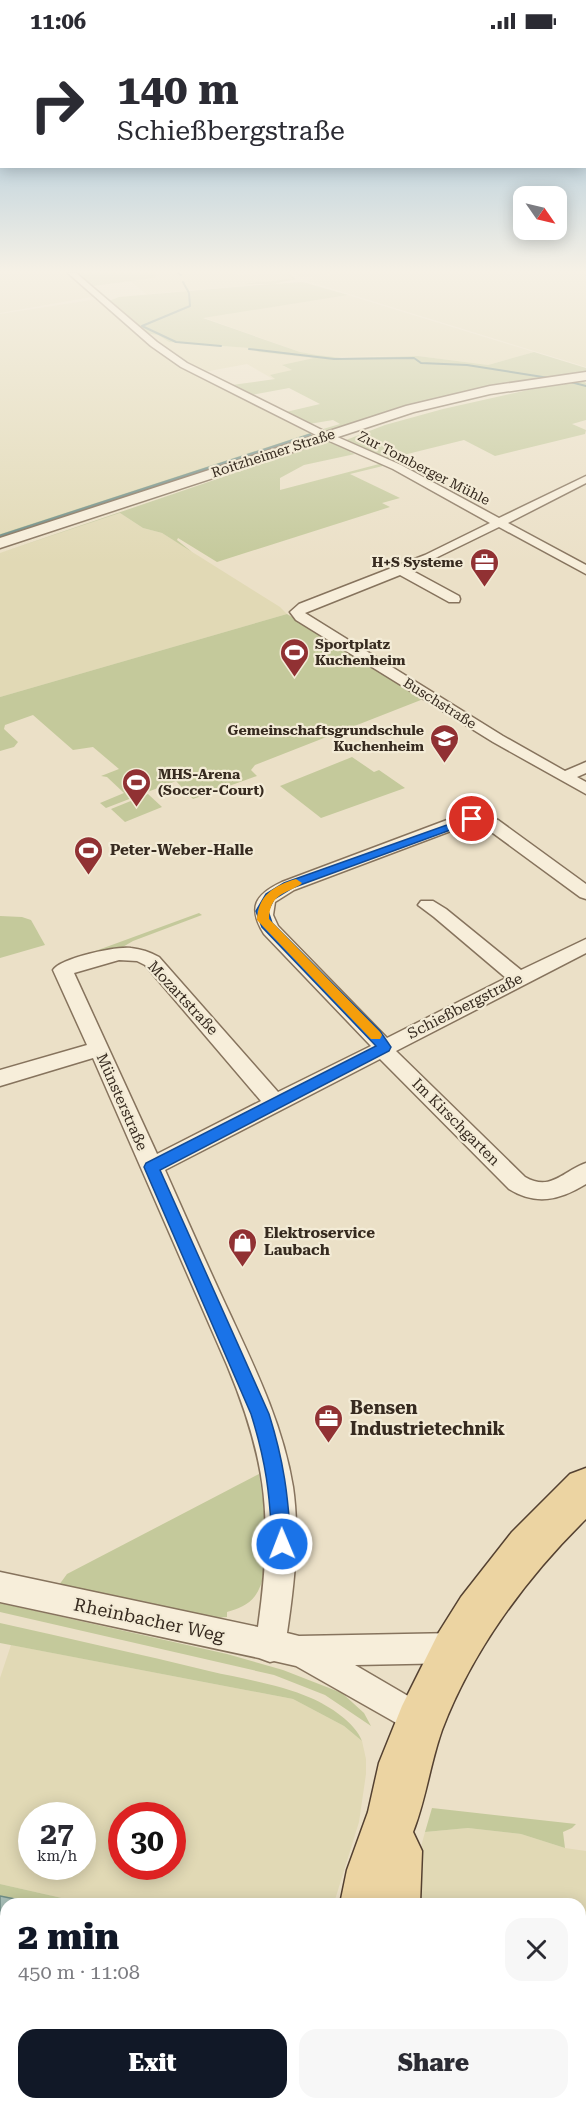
<!DOCTYPE html>
<html lang="en">
<head>
<meta charset="utf-8">
<style>
	:root { --surface:#fff; --page:#f7f7f7; --text:#2b2b33; --muted:#7c7c81; --accent:#111827 }
	body { margin:0; font-family:"Roboto Serif",serif; background:var(--page); color:var(--text); height:100vh; display:flex; flex-direction:column; font-size:22px; white-space:nowrap }
	* { box-sizing:border-box; margin:0 }
	p { font-size:20px; color:var(--muted) }
	.icon { flex:none; width:33px; height:33px; fill:none; stroke:currentColor; stroke-width:2; stroke-linecap:round; stroke-linejoin:round }
	.map { position:relative; flex:1; overflow:hidden }
	.drawer { position:absolute; left:0px; top:1856px; width:586px; height:212px; display:flex; flex-direction:column; background:var(--surface); border-radius:18px 18px 0 0; box-shadow:0 3px 15px #0003 }
	.drawer>* { flex:none }
	.top-card { position:absolute; left:0px; top:0px; width:586px; height:126px; box-shadow:0 3px 15px #0003; background:#fff; color:var(--text); overflow:hidden }
	.needle { width:39px; rotate:124deg }
	.controls { position:absolute; left:513px; top:144px; display:grid; gap:12px }
	.controls a { display:grid; place-items:center; width:54px; height:54px; border-radius:12px; background:var(--surface); box-shadow:0 3px 15px #0003; font-size:30px }
	.speed { position:absolute; left:18px; top:1760px; display:flex; gap:12px; font-size:30px; font-weight:700; text-align:center }
	.speed>* { display:grid; place-content:center; width:78px; height:78px; border-radius:50%; background:var(--surface); box-shadow:0 3px 15px #0003; line-height:1 }
	.speed small { font-size:15px; font-weight:400 }
	.speed .limit { border:9px solid #d22; background:#fff; color:#111 }
	.pin { position:absolute; display:grid; place-items:center; width:51px; height:51px; color:#fff; margin:-26px; border:3px solid #fff; border-radius:50%; box-shadow:0 2px 6px #0007 }
	.me { position:absolute; width:66px; margin:-33px; rotate:359deg; stroke-linejoin:round; filter:drop-shadow(0 0 4px #0008) }
	.turn { display:flex; align-items:center; gap:21px; height:126px; padding:0 18px; font-size:27px }
	.turn .icon { width:78px; height:78px; stroke-width:2.5 }
	.turn b { display:block; font-size:42px; line-height:51px }
	.round { display:grid; place-items:center; flex:none; width:63px; height:63px; border-radius:18px; background:var(--page) }
	.headline { display:flex; align-items:center; justify-content:space-between; height:102px; padding:0 18px }
	h1 { font-size:36px; font-weight:800; line-height:45px; color:var(--accent) }
	.button { display:flex; gap:12px; margin-top:auto; padding:12px 18px }
	.button a { flex:1; height:69px; border-radius:18px; background:var(--accent); color:#fff; font-size:24px; font-weight:800; line-height:69px; text-align:center }
	.button a+a { background:var(--page); color:var(--text) }
	.status { display:flex; justify-content:space-between; align-items:center; height:42px; padding:0 30px; background:var(--surface); direction:ltr }
	.status svg { height:16px; fill:currentColor }
	.map>svg:first-child { display:block }
	.farmland { fill:#e1d9b5; fill-rule:evenodd }
	.green { fill:#c4c99b }
	.water { fill:#a8bfb8; stroke:#6f8d86; stroke-width:1.5 }
	.lines { fill:none; stroke-linecap:round; stroke-linejoin:round }
	.stream-far1 { stroke:#6f8d86; stroke-width:2 }
	.stream { stroke:#6f8d86; stroke-width:3 }
	.minor-casing { stroke:#86735d; stroke-width:3 }
	.tertiary-casing { stroke:#86735d; stroke-width:3 }
	.primary-casing { stroke:#544131; stroke-width:3 }
	.minor { fill:#f7eeda; fill-rule:evenodd }
	.tertiary { fill:#f7eeda; fill-rule:evenodd }
	.primary { fill:#ecd4a2; fill-rule:evenodd }
	.route { fill:#1a73e8; stroke:#114b97; stroke-width:1.5 }
	.slow { fill:#f59e0b }
	.labels { text-anchor:middle; stroke-width:4.5; stroke-linejoin:round; paint-order:stroke }
	.far-street-label { font-size:14px; fill:#372b20; stroke:#f3ebd6 }
	.far-poi-label { font-size:14px; font-weight:bold; fill:#372b20; stroke:#f3ebd6; text-anchor:end }
	.poi-label { font-size:15px; font-weight:bold; fill:#372b20; stroke:#f3ebd6; text-anchor:start }
	.street-label { font-size:15px; fill:#372b20; stroke:#f3ebd6 }
	.near-poi-label { font-size:18px; font-weight:bold; fill:#372b20; stroke:#f3ebd6; text-anchor:start }
	.near-street-label { font-size:18px; fill:#372b20; stroke:#f3ebd6 }
</style>
</head>
<body>
<div class="status"><b>11:06</b><svg viewBox="0 0 49 12"><path d="M0 12V9h3v3zM5 12V6h3v6zM10 12V3h3v9zM15 12V0h3v12zM26 1h20v11H26zM47 4h2v5h-2z"/></svg></div>
<div class="map">
<svg width="586" height="2066" viewBox="0 0 586 2066">
	<rect width="100%" height="100%" fill="#ebe0c7"/>
	<g class="farmland">
		<polygon points="0,231 67,231 97,254 0,271"/>
		<polygon points="153,231 235,231 236,233 285,231 293,236 288,239 243,244 146,252 130,239 154,236 156,233"/>
		<polygon points="291,231 333,231 315,236 338,231 586,231 586,325 307,239 314,235 301,235"/>
		<polygon points="348,253 534,310 488,323 418,314 329,315 300,310 202,275"/>
		<polygon points="91,258 102,258 174,321 293,379 310,391 0,492 0,272"/>
		<polygon points="149,291 158,293 169,300 250,306 260,310 317,316 283,324 293,328 273,337 247,322 204,330 165,306"/>
		<polygon points="120,471 143,486 162,491 280,565 287,572 0,655 0,511"/>
		<path d="M11,1603L293,1657L344,1684L362,1699L366,1717V1732L359,1780L334,1861H84L0,1842V1636ZM32,1773H82V1824H32ZM122,1773H172V1824H122Z"/>
		<polygon points="468,1786 521,1792 565,1806 586,1809 586,2057 580,2056 580,1862 414,1862 419,1812 425,1790"/>
	</g>
	<g class="green">
		<polygon points="76,231 153,231 156,233 154,236 93,244"/>
		<polygon points="285,231 287,231 296,237 273,242 303,240 348,253 203,276 300,310 317,313 342,316 418,314 488,323 534,310 586,326 586,332 559,336 328,389 323,387 340,382 333,378 309,382 280,367 286,370 320,362 289,346 252,353 232,343 275,337 270,333 292,328 282,323 314,316 259,310 249,306 169,300 158,293 145,291 109,259 119,255 271,242 242,242 293,237"/>
		<polygon points="586,335 586,338 583,339 586,341 586,378 572,382 586,388 585,392 495,414 464,398 387,417 346,398 385,383 443,367"/>
		<polygon points="293,379 315,394 0,498 0,492 310,391"/>
		<polygon points="329,399 353,408 350,410 355,412 304,423 280,436 280,448 383,421 387,423 350,432 400,456 382,461 390,465 217,520 178,496 177,498 192,510 162,491 143,486 120,471 0,511"/>
		<polygon points="287,572 426,656 255,723 251,728 257,734 193,757 176,739 106,766 100,761 124,751 107,735 101,734 119,727 93,705 73,708 33,673 5,683 4,687 18,700 14,705 0,709 0,655"/>
		<polygon points="352,715 374,730 379,728 405,746 321,776 280,744"/>
		<polygon points="148,752 162,765 125,780 111,767"/>
		<polygon points="199,871 202,873 133,899 121,906 79,915"/>
		<polygon points="0,874 22,875 31,878 45,903 0,916"/>
		<path d="M259,1432C264,1461 274,1529 255,1554C248,1563 238,1567 227,1570V1575L214,1576L59,1543L67,1532Z"/>
		<polygon points="0,1561 227,1612 283,1628 342,1651 364,1671 371,1684 325,1653 274,1633 0,1570"/>
		<path d="M0,1581C70,1597 140,1612 209,1629C243,1637 279,1642 311,1656C329,1664 355,1680 362,1699L344,1684L293,1657L0,1601Z"/>
		<polygon points="432,1766 576,1782 572,1786 563,1790 565,1806 521,1792 468,1786 425,1790"/>
		<polygon points="0,1842 84,1861 6,1862 6,1960 0,1959"/>
		<polygon points="324,2061 415,2061 414,2066 325,2066"/>
	</g>
	<polygon class="water" points="0,1854 35,1861 6,1862 6,1947 0,1947"/>
	<g class="lines">
		<g class="stream-far1">
			<polyline points="178,231 181,233"/>
			<polyline points="183,240 189,251 190,264 142,284 176,300 221,304"/>
			<polyline points="249,307 334,317 414,316 421,321 467,323 549,336"/>
			<polyline points="567,339 586,344"/>
		</g>
		<polyline class="stream" points="0,494 310,393"/>
		<defs>
			<g id="minor">
				<polygon points="68,231 76,231 157,300 187,321 326,390 401,423 499,476 586,434 586,441 508,481 586,523 586,532 499,485 411,528 459,554 460,557 459,560 449,560 400,533 305,571 503,694 565,729 586,720 586,731 577,735 586,740 586,752 493,700 296,578 290,570 299,562 425,513 490,481 393,427 318,394 181,325 151,304"/>
				<path d="M477,772L498,778L586,842V857L580,855L486,786L476,782L464,784L294,848L275,860L273,873L278,884L387,996L506,936L434,875L418,863L421,859H433L446,867L521,928L586,897V911L396,1009L525,1135C551,1150 563,1129 586,1121V1142C560,1158 536,1164 509,1147L380,1017L165,1128C186,1175 207,1223 229,1270C255,1326 283,1383 293,1445C300,1493 294,1544 287,1591L299,1594L457,1591L468,1595L472,1606L468,1617L457,1621L355,1623L432,1668L437,1679L432,1690L421,1695L296,1624L274,1619L270,1620L259,1616L0,1560V1530L258,1585C273,1480 268,1421 227,1323L93,1016L0,1044V1028L87,1003L53,928C61,916 116,904 131,906C141,907 150,910 159,915L278,1050L371,1004L264,892C248,866 254,853 282,840L455,775ZM119,918L137,919L145,923L261,1059L157,1112L74,931Z"/>
				<polygon points="0,1995 6,1996 6,2034 0,2033"/>
				<rect x="69" y="2061" width="38" height="5"/>
				<polygon points="465,2061 510,2061 512,2066 467,2066"/>
			</g>
			<polygon id="tertiary" points="586,330 586,338 490,352 414,370 0,506 0,496 406,364 490,344"/>
			<g id="primary">
				<path d="M586,1426V1477C526,1536 472,1609 442,1688C430,1722 426,1757 413,1790L422,1809L420,1862H340L347,1828L368,1770L379,1721L402,1664L439,1590L461,1555L512,1490L570,1432Z"/>
				<polygon points="265,2061 325,2061 326,2066 266,2066"/>
				<rect x="414" y="2061" width="60" height="5"/>
			</g>
		</defs>
		<use href="#minor" class="minor-casing"/>
		<use href="#tertiary" class="tertiary-casing"/>
		<use href="#primary" class="primary-casing"/>
		<use href="#minor" class="minor"/>
		<use href="#tertiary" class="tertiary"/>
		<use href="#primary" class="primary"/>
	</g>
	<linearGradient id="sky" x2="0" y2="1"><stop stop-color="#8eb8d5"/><stop offset="0.44" stop-color="#f6f1e6"/><stop offset="1" stop-color="#f6f1e6" stop-opacity="0"/></linearGradient>
	<rect width="586" height="521" fill="url(#sky)"/>
	<path class="route" d="M472,774L475,775V779L292,846L274,857L268,869L272,881L380,989L391,1005L389,1009L160,1128L269,1372C284,1420 288,1452 291,1502L288,1509L282,1512L275,1509L272,1502C270,1452 266,1420 251,1372L144,1125L146,1121L376,1004L262,885L256,869L266,852L284,841Z"/>
	<path class="slow" d="M296,837L302,841L300,843C281,853 270,854 269,877L380,990L382,993L380,997H371L257,878C258,854 273,844 296,837Z"/>
	<defs>
		<symbol id="office-pin" viewBox="-11 -11 22 30"><path d="M0 17L-7.5 6A9.5 9.5 0 1 1 7.5 6Z" fill="#913133" stroke="#f3ebd6"/><path d="M-6-3h4V-5.5h4V-3h4V5H-6ZM-1-4.5V-3h2v-1.5ZM-6 0V1H6V0Z" fill="#fff"/></symbol>
		<symbol id="stadium-pin" viewBox="-11 -11 22 30"><path d="M0 17L-7.5 6A9.5 9.5 0 1 1 7.5 6Z" fill="#913133" stroke="#f3ebd6"/><path d="M0-5a6.5 5 0 1 0 0 10a6.5 5 0 1 0 0-10ZM-3.5-1.8h7v3.6h-7Z" fill="#fff"/></symbol>
		<symbol id="school-pin" viewBox="-11 -11 22 30"><path d="M0 17L-7.5 6A9.5 9.5 0 1 1 7.5 6Z" fill="#913133" stroke="#f3ebd6"/><path d="M0-5L7-2L0 1L-7-2ZM-4 1L0 2.5L4 1V4Q0 6-4 4Z" fill="#fff"/></symbol>
		<symbol id="shop-pin" viewBox="-11 -11 22 30"><path d="M0 17L-7.5 6A9.5 9.5 0 1 1 7.5 6Z" fill="#913133" stroke="#f3ebd6"/><path d="M-5-2.5h2.3a2.7 3.5 0 0 1 5.4 0H5L5.5 6h-11ZM-1.5-2.5h3a1.5 2.3 0 0 0-3 0Z" fill="#fff"/></symbol>
	</defs>
	<g fill-rule="evenodd">
		<use href="#office-pin" x="468" y="504" width="33" height="45"/>
		<use href="#stadium-pin" x="278" y="594" width="33" height="45"/>
		<use href="#school-pin" x="428" y="680" width="33" height="45"/>
		<use href="#stadium-pin" x="120" y="724" width="33" height="45"/>
		<use href="#stadium-pin" x="72" y="792" width="33" height="45"/>
		<use href="#shop-pin" x="226" y="1184" width="33" height="45"/>
		<use href="#office-pin" x="312" y="1360" width="33" height="45"/>
	</g>
	<g class="labels">
		<g class="far-street-label">
			<text transform="translate(273 411) rotate(-18)" y="5">Roitzheimer Straße</text>
			<text transform="translate(424 426) rotate(27)" y="5">Zur Tomberger Mühle</text>
			<text transform="translate(440 661) rotate(32)" y="5">Buschstraße</text>
		</g>
		<g class="far-poi-label">
			<text x="463" y="525">H+S Systeme</text>
			<text x="315" y="607" text-anchor="start">Sportplatz<tspan x="315" dy="16">Kuchenheim</tspan></text>
			<text x="424" y="693">Gemeinschaftsgrundschule<tspan x="424" dy="16">Kuchenheim</tspan></text>
			<text x="158" y="737" text-anchor="start">MHS-Arena<tspan x="158" dy="16">(Soccer-Court)</tspan></text>
		</g>
		<g class="poi-label">
			<text x="110" y="813">Peter-Weber-Halle</text>
			<text x="264" y="1196">Elektroservice<tspan x="264" dy="17">Laubach</tspan></text>
		</g>
		<g class="street-label">
			<text transform="translate(183 956) rotate(47)" y="5">Mozartstraße</text>
			<text transform="translate(465 964) rotate(-27)" y="5">Schießbergstraße</text>
			<text transform="translate(122 1060) rotate(66)" y="5">Münsterstraße</text>
			<text transform="translate(456 1080) rotate(45)" y="5">Im Kirschgarten</text>
		</g>
		<g class="near-poi-label">
			<text x="350" y="1372">Bensen<tspan x="350" dy="21">Industrietechnik</tspan></text>
		</g>
		<g class="near-street-label">
			<text transform="translate(149 1578) rotate(12)" y="6">Rheinbacher Weg</text>
		</g>
	</g>
</svg>
<div class="controls">
<a><svg class="needle" viewBox="-14 -14 28 28"><path d="M0-13l5 13h-10z" fill="#e53935"/><path d="M0 13l5-13h-10z" fill="#7c7c81"/></svg></a>
</div>
<div class="speed"><div>27<small>km/h</small></div><div class="limit">30</div></div>
<div class="pin" style="left:472px;top:777px;background:#d93025"><svg class="icon" aria-label="arrive" viewBox="0 0 24 24"><path d="M6 21V4h12l-3 4 3 4H6"/></svg></div>
<svg class="me" style="left:282px;top:1502px" viewBox="-20 -20 40 40"><circle r="17" fill="#1a73e8" stroke="#fff" stroke-width="3"/><path d="M0-11L8 9 0 5-8 9z" fill="#fff"/></svg>
<div class="top-card">
<div class="turn"><svg class="icon" aria-label="right" viewBox="0 0 24 24"><path d="M7 20v-9h11M14 6l5 5-5 5"/></svg><div><b>140 m</b>Schießbergstraße</div></div>
</div>
<section class="drawer">
<div class="headline"><div><h1>2 min</h1><p>450 m · 11:08</p></div><a class="round"><svg class="icon" aria-label="close" viewBox="0 0 24 24"><path d="M6 6l12 12M18 6L6 18"/></svg></a></div>
<div class="button"><a>Exit</a><a>Share</a></div>
</section>
</div>
</body>
</html>
